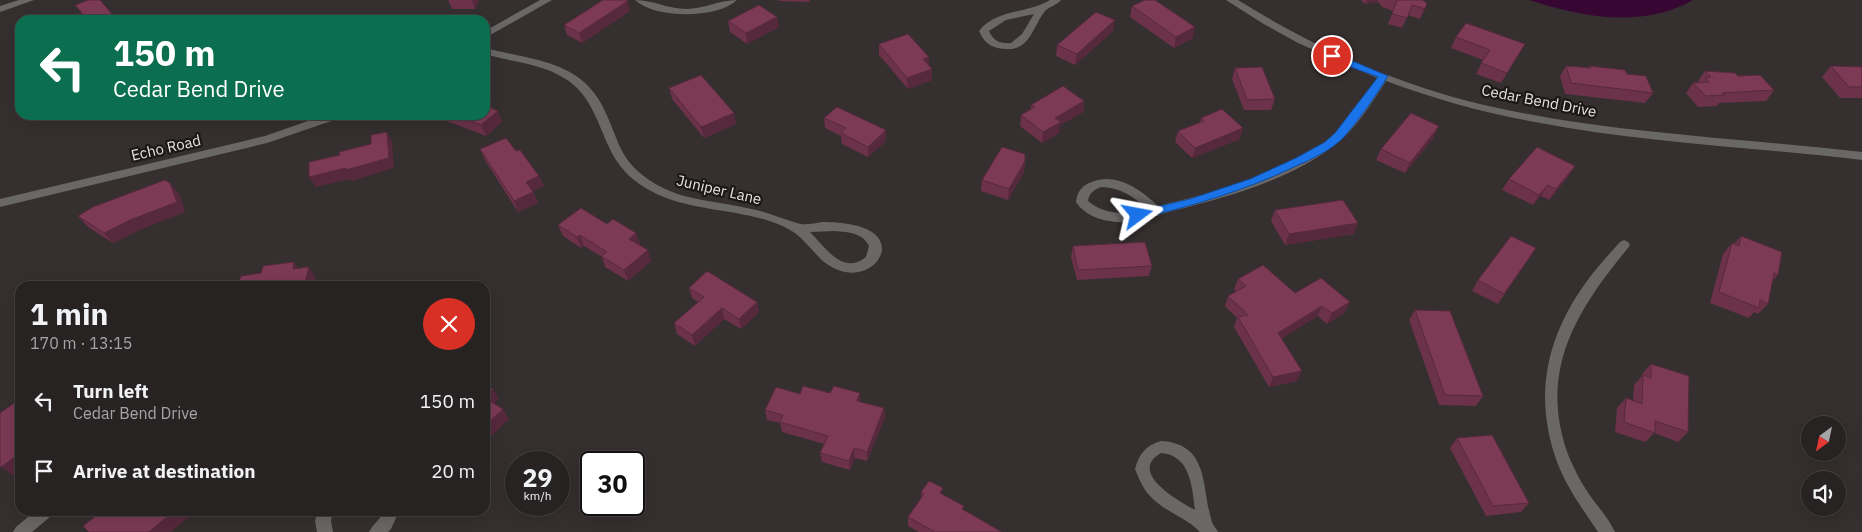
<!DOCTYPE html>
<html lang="en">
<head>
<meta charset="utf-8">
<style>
	:root { --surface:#282323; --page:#302b2b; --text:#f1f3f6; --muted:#a5a4a6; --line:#444041 }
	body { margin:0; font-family:"IBM Plex Sans",sans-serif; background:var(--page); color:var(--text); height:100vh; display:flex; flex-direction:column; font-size:19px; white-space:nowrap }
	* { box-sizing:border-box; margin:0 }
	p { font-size:16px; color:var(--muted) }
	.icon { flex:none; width:28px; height:28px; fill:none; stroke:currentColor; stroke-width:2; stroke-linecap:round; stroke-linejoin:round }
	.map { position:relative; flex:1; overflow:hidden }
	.side { position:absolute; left:15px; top:281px; width:475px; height:235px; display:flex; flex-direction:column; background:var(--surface); border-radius:15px; box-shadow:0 5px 20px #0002,0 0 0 1px var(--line) }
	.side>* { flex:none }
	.hud { position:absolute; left:15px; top:15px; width:475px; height:105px; border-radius:15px; box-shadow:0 5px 20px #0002,0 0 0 1px var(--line); background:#0b6e4f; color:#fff; overflow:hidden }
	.needle { width:32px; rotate:213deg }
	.tools { position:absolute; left:1801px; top:416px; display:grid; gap:10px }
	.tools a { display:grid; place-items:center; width:45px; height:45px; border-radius:50%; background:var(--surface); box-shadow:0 5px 20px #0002,0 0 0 1px var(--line); font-size:25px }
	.speed { position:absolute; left:505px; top:451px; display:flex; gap:10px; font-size:25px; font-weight:700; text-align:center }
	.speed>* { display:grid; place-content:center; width:65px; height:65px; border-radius:50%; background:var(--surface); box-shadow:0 5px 20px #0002,0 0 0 1px var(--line); line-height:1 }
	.speed small { font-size:12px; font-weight:400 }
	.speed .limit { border:2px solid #111; border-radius:8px; background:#fff; color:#111 }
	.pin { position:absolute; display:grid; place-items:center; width:42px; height:42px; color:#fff; margin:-21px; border:2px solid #fff; border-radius:50%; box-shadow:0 1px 5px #0007 }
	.me { position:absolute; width:55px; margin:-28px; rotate:77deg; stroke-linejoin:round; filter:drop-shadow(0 0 4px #0008) }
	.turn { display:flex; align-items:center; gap:18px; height:105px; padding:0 15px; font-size:22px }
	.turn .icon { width:65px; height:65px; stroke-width:2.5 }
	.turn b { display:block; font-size:35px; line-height:42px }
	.round { display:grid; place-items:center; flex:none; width:52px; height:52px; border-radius:26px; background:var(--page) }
	.summary { display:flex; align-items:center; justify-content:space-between; height:85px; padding:0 15px }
	h1 { font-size:30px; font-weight:700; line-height:38px }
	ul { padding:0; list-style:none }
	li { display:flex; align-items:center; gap:15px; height:70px; padding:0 15px }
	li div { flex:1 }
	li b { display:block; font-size:19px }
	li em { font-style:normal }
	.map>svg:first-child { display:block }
	.water { fill:#380633 }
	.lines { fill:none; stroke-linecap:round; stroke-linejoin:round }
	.minor { fill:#6a6867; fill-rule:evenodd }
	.wall { fill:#6b3249 }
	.shaded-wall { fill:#57293c }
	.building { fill:#7c3a55; stroke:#57293c }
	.route { fill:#1a73e8; stroke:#114b97 }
	.labels { text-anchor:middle; stroke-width:4.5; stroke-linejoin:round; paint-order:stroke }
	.street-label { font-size:15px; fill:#e7e3e3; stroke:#1b1818 }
</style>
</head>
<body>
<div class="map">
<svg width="1862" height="532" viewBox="0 0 1862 532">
	<rect width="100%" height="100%" fill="#352f2f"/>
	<path class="water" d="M1529,0H1693C1642,29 1582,17 1529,0Z"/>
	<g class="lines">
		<g class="minor">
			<polygon points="19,0 34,0 0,12 0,6"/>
			<polygon points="540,0 552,0 485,38 485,31"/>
			<path d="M635,0C653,0 668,9 686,9C704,9 719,0 737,0C717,19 655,19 635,0Z"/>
			<path d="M1050,0H1061C1057,5 1049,7 1045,11C1031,29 1030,55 998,48C988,46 983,40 979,31C996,9 1027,14 1050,0ZM1034,14L1022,34L1011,43C1001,44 993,41 989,31L1006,20Z"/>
			<path d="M1226,0H1238C1318,50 1405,88 1498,108C1618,134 1741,138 1862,152V160C1753,147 1643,143 1535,122C1484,113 1435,99 1386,81C1371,104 1356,129 1334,146C1287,181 1227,197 1172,211C1155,216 1137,222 1120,222C1104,222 1085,216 1076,202C1077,192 1082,185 1092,182C1117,172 1141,190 1158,206C1217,191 1285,176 1332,136C1351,120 1364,98 1377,78L1298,43L1262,23ZM1101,187C1120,187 1134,197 1147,209C1125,214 1106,216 1088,201C1089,193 1094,190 1101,187Z"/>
			<path d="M485,48C518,57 559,59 585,83C605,101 611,128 622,151C634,174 660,189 684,196C708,202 732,204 756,210C770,213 783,219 797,223C804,226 814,223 822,222C839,222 883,224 882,250C881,256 877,263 872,266C853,280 829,270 816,254C809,247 803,239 795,233C757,207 694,215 651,191C635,183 621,170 613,155C598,127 593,95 564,78C541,63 511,62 485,54ZM835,231C848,232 863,233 869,246L866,257C843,276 825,247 810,232Z"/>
			<polygon points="325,115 341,115 340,118 267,143 0,207 0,199 265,136"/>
			<path d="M1624,240L1628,242L1630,245L1628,248C1576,311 1537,372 1569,457C1574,468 1580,481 1587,491C1596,505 1608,517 1615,532H1598C1582,508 1564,484 1555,456C1533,390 1549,331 1590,277C1599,265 1610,253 1620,242Z"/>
			<path d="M1161,441C1210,444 1201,487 1212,522C1213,525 1216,528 1218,532H1200C1186,517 1165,512 1151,497C1143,489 1139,479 1135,469C1139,454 1146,445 1161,441ZM1161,453C1190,455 1192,486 1195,510C1179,501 1127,473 1161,453Z"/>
			<polygon points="35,511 53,511 51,516 32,532 13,532 16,527"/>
			<polygon points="318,511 333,511 331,521 333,532 317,532 315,521"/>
			<path d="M384,511H399L391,529L388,532H369C373,524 380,520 384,511Z"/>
		</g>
	</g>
	<g class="wall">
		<polygon points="448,0 479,0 475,9 452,9"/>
		<polygon points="779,0 810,0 809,2 779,1"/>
		<polygon points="1361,0 1422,0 1427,3 1420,19 1408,15 1402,28 1388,24 1393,11 1382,7 1378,2 1365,4"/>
		<polygon points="1132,6 1193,38 1174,48 1130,17"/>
		<polygon points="630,11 582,43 567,35 564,25"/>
		<polygon points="728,21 779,27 747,44 730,32"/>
		<polygon points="1113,31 1075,65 1056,56 1057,45"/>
		<polygon points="1456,37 1525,44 1501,83 1476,74 1483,60 1451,48"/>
		<polygon points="879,44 929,57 929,66 932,69 932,80 908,89 879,55"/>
		<polygon points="1566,66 1589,68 1590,66 1627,74 1653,93 1645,103 1565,94 1560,76"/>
		<polygon points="1831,66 1862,67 1862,98 1840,98 1822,77"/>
		<polygon points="1235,68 1275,99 1271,110 1244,110 1232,79"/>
		<polygon points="1705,71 1738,76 1774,90 1766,101 1719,103 1717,106 1698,107 1686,93 1693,83 1699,82 1698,81"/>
		<polygon points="669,88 736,124 704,138 672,99"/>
		<polygon points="1084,101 1083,112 1060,125 1059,133 1042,143 1020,126 1021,115 1031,109 1031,105"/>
		<polygon points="493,110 502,122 486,136 431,115 485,115"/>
		<polygon points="824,118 886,130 886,141 868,157 842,144 841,136 825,128"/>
		<polygon points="1201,118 1240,139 1192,158 1175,142 1178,131 1200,122"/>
		<polygon points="1434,137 1405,173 1376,160 1381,149"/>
		<polygon points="480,149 516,151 539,176 544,186 533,191 538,203 518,212 485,160"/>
		<polygon points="1025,161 1024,172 1008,200 981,191 982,180"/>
		<polygon points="1575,166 1568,177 1549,200 1541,196 1533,205 1502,190 1509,179"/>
		<polygon points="179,194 185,212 139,230 113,243 88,227 78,216"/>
		<polygon points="1275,210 1354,234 1285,245 1271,221"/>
		<polygon points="607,224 636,233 640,244 639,245 651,261 628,281 605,267 602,257 584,246 581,248 563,236 558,225"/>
		<polygon points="1741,236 1778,275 1772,281 1768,304 1758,314 1754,312 1749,318 1710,303 1723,254 1732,243 1734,244"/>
		<polygon points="1073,246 1152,266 1149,276 1077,280 1071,257"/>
		<polygon points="1536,248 1498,304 1472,291 1478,280"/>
		<polygon points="1238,279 1295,293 1345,312 1327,324 1318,316 1282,338 1297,381 1269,387 1234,327 1237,318 1225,306 1228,296 1236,292 1234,290"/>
		<polygon points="689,288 757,302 759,312 741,329 724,319 695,346 677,334 674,323 698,302 692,298"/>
		<polygon points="1415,310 1483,396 1476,406 1439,405 1409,320"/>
		<polygon points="1651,364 1688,432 1678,442 1654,433 1645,442 1615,432 1617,408 1626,398 1633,401 1634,385 1642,376 1642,374"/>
		<polygon points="800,394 884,408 885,418 867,461 855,458 850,470 822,462 820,453 824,444 782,432 780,423 767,420 765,410"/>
		<polygon points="1457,438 1529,503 1521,512 1486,516 1450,448"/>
		<polygon points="921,492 942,494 964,510 1002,532 919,532 908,526 908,517 921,499"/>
	</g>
	<g class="shaded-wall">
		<polygon points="472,0 479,0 475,9"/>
		<polygon points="1367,0 1378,0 1378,2 1365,4"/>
		<polygon points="628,1 630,11 582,43 579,33"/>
		<polygon points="777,17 779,27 747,44 746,33"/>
		<polygon points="1115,20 1113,31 1075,65 1077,54"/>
		<polygon points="1195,27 1193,38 1174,48 1176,37"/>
		<polygon points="929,57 929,68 923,59"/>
		<polygon points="932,69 932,80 908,89 907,78"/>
		<polygon points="1084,101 1083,112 1060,125 1059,133 1042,143 1043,132 1055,118"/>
		<polygon points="490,102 494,112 489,117 485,106"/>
		<polygon points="498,111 502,122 486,136 481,125"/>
		<polygon points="734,113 736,124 704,138 701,127"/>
		<polygon points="1439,126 1434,137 1405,173 1410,163"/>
		<polygon points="1243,128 1240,139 1192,158 1195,148"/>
		<polygon points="886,130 886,141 868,157 868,147"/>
		<polygon points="387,132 392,142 394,168 352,181 351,179 316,187 309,177 389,158"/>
		<polygon points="1025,161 1024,172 1008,200 1009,189"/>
		<polygon points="1575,166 1568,177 1549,200 1556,189"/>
		<polygon points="539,176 544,186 530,192 526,182"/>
		<polygon points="170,183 179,194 185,212 139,230 113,243 104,233 130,220"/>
		<polygon points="1548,185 1541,196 1533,205 1539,195"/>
		<polygon points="533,192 538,203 518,212 514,201"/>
		<polygon points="1358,223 1354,234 1285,245 1289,234"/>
		<polygon points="636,233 640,244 633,250 629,239"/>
		<polygon points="580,235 584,246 581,248 577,237"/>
		<polygon points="648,250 651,261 628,281 624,270"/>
		<polygon points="294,262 302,273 293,269"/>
		<polygon points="309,267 316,278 314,286 304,286"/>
		<polygon points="757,302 759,312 741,329 739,319"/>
		<polygon points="1350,302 1345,312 1327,324 1332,313"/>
		<polygon points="1322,306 1318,316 1274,343 1278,333"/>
		<polygon points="722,308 724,319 695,346 692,335"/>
		<polygon points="1302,371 1297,381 1269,387 1273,377"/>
		<polygon points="493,389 499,399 490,407 485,397"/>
		<polygon points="860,393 861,403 857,401"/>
		<polygon points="884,408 885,418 867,461 867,452"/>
		<polygon points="503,409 509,419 485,442 485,426"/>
		<polygon points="854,448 855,458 850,470 849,461"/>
		<polygon points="20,453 20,472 14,476 1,467"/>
		<polygon points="174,511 196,511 171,532 149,532"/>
	</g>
	<g class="building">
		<polygon points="89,0 100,0 117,20 64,20 82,13 75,5"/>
		<polygon points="603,0 626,0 628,1 579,33 564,25"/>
		<polygon points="1145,0 1155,0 1195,27 1176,37 1132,6"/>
		<polygon points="1397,0 1422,0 1427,3 1425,9 1412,5 1407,18 1392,14"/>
		<polygon points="759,5 777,17 746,33 728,21"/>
		<polygon points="1096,12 1115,20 1077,54 1057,45"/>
		<polygon points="1466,23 1525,44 1507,73 1481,63 1490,50 1456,37"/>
		<polygon points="908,34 929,57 923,59 932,69 907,78 879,44"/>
		<polygon points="1566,66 1591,68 1590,66 1625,70 1627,74 1646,76 1653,93 1571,83"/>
		<polygon points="1831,66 1862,67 1862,87 1849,87"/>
		<polygon points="1262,67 1275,99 1247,100 1235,68"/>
		<polygon points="1705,71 1735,73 1738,76 1760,75 1774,90 1722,93 1725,95 1706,96 1693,83 1709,82 1705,78 1711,77"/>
		<polygon points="701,75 734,113 701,127 669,88"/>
		<polygon points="1063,86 1084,101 1055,118 1061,122 1043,132 1021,115 1035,107 1031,105"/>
		<polygon points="485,100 490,102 485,106"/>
		<polygon points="485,106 498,111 481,125 455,115 485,115"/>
		<polygon points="837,107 886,130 868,147 841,133 846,128 824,118"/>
		<polygon points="1222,109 1243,128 1195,148 1178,131 1204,121 1201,118"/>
		<polygon points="1411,113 1439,126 1410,163 1381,149"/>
		<polygon points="387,132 389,158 346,170 346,168 309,177 309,162 340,155 339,152 371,144 371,135"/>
		<polygon points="506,138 516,151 520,150 539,176 526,182 533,192 514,201 480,149"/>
		<polygon points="1002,147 1025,154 1025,161 1009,189 982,180"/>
		<polygon points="1537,147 1575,166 1556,189 1548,185 1539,195 1509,179"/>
		<polygon points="165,180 170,183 177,202 130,220 104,233 78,216 93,207"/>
		<polygon points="1343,200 1358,223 1289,234 1275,210"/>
		<polygon points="581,208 607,224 613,219 636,233 629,239 648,250 624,270 601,256 607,252 580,235 577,237 558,225"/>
		<polygon points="1511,236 1536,248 1504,294 1478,280"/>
		<polygon points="1741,236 1782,252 1778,275 1774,273 1768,304 1760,300 1759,308 1719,292 1732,243 1739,246"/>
		<polygon points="1145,242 1152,266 1078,270 1073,246"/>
		<polygon points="294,262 293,269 309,267 304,286 237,286 241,276 261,273 263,266"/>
		<polygon points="1263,265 1295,293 1321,278 1350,302 1332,313 1322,306 1278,333 1302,371 1273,377 1238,317 1248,315 1228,296 1246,286 1238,279"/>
		<polygon points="707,271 757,302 739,319 722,308 692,335 674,323 704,297 689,288"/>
		<polygon points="1415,310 1450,311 1483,396 1445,395"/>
		<polygon points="1651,364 1689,376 1688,432 1655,421 1655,433 1624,422 1626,398 1642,404 1643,375 1651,378"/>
		<polygon points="485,384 493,389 485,397"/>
		<polygon points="803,386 830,393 834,386 860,393 857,401 884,408 867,452 854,448 849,461 820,453 828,436 780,422 783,415 765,410 776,387 800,394"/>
		<polygon points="485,398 503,409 485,426"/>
		<polygon points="20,399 20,429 16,432 20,435 20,453 1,467 0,466 0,413"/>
		<polygon points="1492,435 1529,503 1493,506 1457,438"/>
		<polygon points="929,481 943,488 940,493 964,506 962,509 1002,532 935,532 908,517 924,494 921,492"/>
		<polygon points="102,511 174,511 149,532 89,532 83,526"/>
	</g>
	<path class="route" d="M1329,54H1336L1388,76C1375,97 1360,119 1343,138C1330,151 1310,160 1294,167C1244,191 1192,206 1138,219L1134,218L1133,215L1134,212L1190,199L1250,179L1296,158L1325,142L1335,133L1378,77L1329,59Z"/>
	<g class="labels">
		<g class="street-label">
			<text transform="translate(1539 101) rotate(11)" y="5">Cedar Bend Drive</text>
			<text transform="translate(166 148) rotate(-13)" y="5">Echo Road</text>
			<text transform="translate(719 190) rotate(13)" y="5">Juniper Lane</text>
		</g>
	</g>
</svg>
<div class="tools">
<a><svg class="needle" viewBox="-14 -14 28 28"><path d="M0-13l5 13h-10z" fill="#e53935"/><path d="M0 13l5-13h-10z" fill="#a5a4a6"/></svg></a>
<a><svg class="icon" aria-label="sound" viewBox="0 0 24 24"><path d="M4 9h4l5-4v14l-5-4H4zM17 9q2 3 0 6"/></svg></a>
</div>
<div class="speed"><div>29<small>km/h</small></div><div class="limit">30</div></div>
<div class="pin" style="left:1332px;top:56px;background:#d93025"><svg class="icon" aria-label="arrive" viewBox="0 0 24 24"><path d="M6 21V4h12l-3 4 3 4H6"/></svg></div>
<svg class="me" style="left:1138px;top:215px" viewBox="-20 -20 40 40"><path d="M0-17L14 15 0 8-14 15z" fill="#1a73e8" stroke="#fff" stroke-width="4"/></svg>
<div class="hud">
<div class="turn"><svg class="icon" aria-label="left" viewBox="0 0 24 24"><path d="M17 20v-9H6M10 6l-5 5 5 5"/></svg><div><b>150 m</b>Cedar Bend Drive</div></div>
</div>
<section class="side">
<div class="summary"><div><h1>1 min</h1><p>170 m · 13:15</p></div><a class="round" style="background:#d93025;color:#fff"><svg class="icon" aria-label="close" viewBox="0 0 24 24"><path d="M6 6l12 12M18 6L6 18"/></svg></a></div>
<ul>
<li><svg class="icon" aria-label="left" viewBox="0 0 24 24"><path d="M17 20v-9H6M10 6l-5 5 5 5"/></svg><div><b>Turn left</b><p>Cedar Bend Drive</p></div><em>150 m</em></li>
<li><svg class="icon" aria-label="arrive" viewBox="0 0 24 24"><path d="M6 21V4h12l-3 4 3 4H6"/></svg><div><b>Arrive at destination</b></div><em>20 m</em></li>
</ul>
</section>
</div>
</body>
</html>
